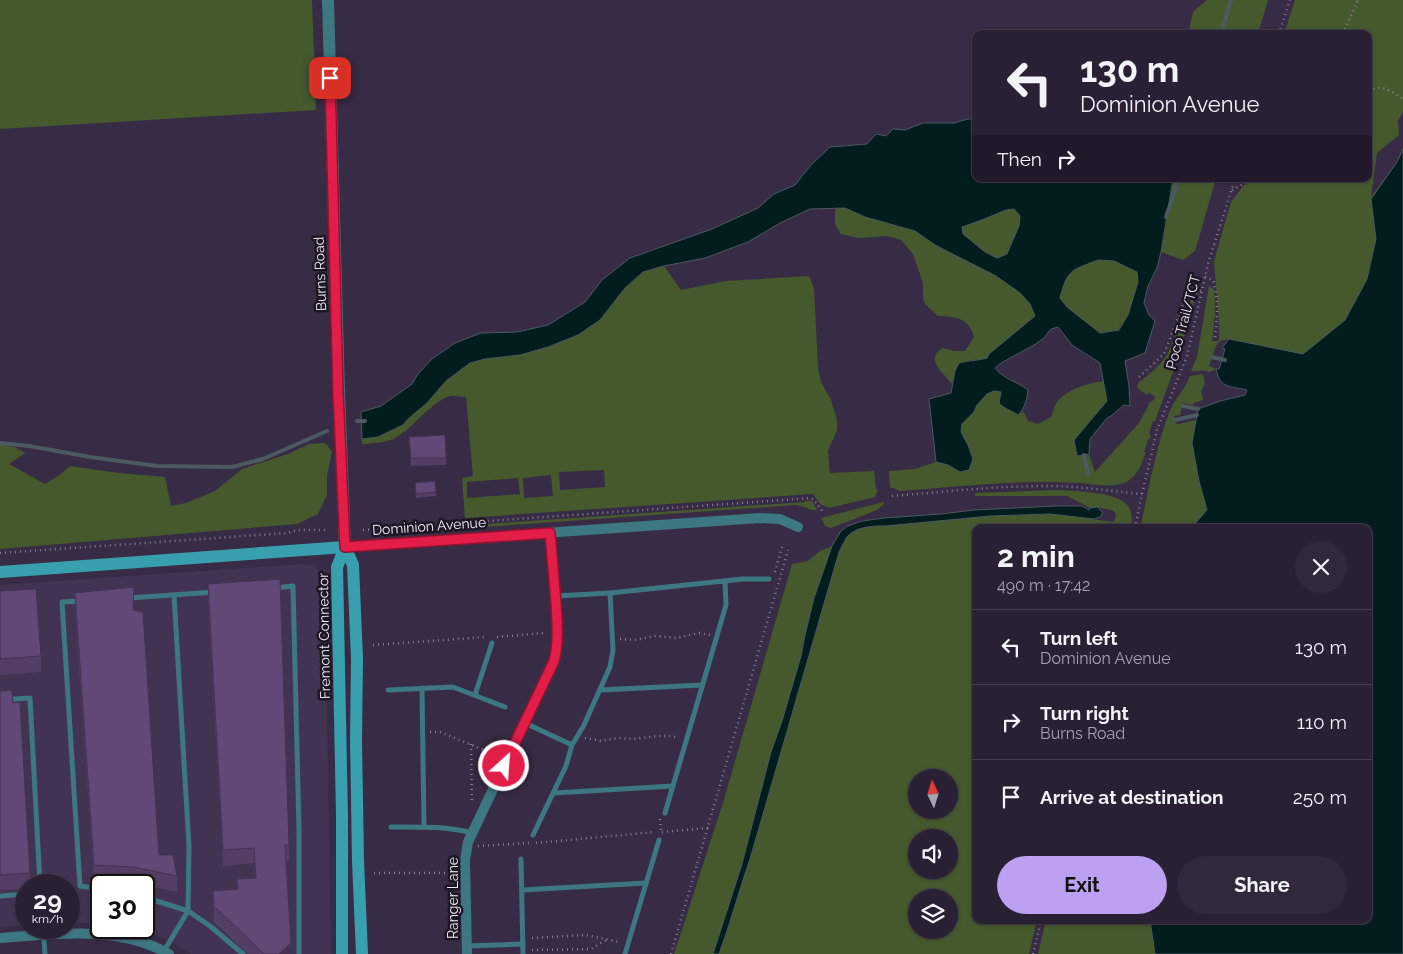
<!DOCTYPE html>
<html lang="en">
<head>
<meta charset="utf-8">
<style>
	:root { --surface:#2a2034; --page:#32283c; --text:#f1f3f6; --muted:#a5a3ac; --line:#463e4f; --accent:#bca0f2 }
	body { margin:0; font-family:Raleway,sans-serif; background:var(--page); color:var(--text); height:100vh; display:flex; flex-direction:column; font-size:19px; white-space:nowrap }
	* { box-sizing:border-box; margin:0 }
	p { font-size:16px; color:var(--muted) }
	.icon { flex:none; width:28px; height:28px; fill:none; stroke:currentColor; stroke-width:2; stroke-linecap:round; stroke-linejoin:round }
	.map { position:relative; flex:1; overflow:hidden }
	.drawer { position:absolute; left:972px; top:524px; width:400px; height:400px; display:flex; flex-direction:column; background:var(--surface); border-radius:10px; box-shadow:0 1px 4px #0004,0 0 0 1px var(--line) }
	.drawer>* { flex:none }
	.hud { position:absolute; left:972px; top:30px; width:400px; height:152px; border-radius:10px; box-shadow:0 1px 4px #0004,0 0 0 1px var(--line); background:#2a2034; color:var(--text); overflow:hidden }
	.needle { width:32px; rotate:356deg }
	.fabs { position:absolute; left:908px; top:769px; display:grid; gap:10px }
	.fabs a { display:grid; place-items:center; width:50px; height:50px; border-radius:50%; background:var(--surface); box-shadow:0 1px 4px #0004,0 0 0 1px var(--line); font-size:25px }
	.speed { position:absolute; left:15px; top:874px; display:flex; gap:10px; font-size:25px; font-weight:700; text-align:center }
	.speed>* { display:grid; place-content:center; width:65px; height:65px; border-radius:50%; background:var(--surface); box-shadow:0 1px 4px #0004,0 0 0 1px var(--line); line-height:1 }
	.speed small { font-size:12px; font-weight:400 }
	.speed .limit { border:2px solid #111; border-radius:8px; background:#fff; color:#111 }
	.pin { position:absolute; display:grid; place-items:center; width:42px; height:42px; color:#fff; margin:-21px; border-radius:10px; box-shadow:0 2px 8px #0006 }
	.me { position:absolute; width:55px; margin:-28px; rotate:26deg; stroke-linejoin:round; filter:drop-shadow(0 0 4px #0008) }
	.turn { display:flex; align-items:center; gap:18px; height:105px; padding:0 25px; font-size:22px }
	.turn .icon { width:65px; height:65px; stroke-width:2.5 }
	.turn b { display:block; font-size:35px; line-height:42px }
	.then { display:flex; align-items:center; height:48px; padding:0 25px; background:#0003; gap:10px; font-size:19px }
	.round { display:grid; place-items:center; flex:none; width:52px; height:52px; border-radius:26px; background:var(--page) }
	.head { display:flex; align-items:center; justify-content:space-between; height:85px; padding:0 25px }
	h1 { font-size:30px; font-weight:700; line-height:38px }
	.cta { display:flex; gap:10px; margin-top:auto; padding:10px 25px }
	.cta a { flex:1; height:58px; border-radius:30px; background:var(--accent); color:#111; font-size:20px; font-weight:700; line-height:58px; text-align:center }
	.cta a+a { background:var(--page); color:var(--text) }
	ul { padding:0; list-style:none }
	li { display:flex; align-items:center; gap:15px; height:75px; padding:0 25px; border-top:1px solid var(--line) }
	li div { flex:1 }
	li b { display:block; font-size:19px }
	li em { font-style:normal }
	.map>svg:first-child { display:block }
	.built { fill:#433352 }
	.green { fill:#45592d; fill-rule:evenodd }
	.water { fill:#031d1e; stroke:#4b5a60; fill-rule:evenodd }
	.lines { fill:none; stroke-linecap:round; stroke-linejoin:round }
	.stream { stroke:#4b5a60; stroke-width:4 }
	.path { stroke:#8b8096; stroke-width:2.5; stroke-dasharray:1 4; stroke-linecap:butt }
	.service { stroke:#3d7882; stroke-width:5 }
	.minor { stroke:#3d7882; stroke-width:10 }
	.tertiary { stroke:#3d7882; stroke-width:12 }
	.secondary { stroke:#389faf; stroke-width:12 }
	.wall { fill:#533e66 }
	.shaded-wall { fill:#433253 }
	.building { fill:#604877; stroke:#433253 }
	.route-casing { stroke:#92132f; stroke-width:12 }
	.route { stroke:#e11d48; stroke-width:9 }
	.labels { text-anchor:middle; stroke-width:5; stroke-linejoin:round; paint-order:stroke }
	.street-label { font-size:14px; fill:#f2eafb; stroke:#1c1722 }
</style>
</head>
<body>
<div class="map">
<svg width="1403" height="954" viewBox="0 0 1403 954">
	<rect width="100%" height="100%" fill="#382b45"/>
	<polygon class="built" points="303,564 311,565 318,570 323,577 325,587 331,954 191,954 169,940 143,930 131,928 144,928 144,885 101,885 101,923 69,923 69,885 26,885 26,925 0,927 0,585"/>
	<g class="green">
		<polygon points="0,0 312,0 316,110 0,129"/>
		<polygon points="1207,0 1268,0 1258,34 1188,34 1193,12"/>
		<path d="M1295,0H1403V112L1398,121L1399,135L1377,153L1371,197L1397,162L1403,149V405L1268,347L1229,339L1220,341L1216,346L1209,366L1216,369L1209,372C1203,369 1198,372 1191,371L1197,357L1209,286L1214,289C1216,307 1215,323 1212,341H1217L1219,340V322L1214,261L1231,202L1244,185L1249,183L1251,179H1369V34H1284Z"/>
		<polygon points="1173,179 1216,179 1195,251 1183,260 1161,252"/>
		<path d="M835,208H845L865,217L915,231L935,245L996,276L1020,293L1030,304L1035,316L989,354L987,358C980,360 971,359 967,361C957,365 954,374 952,384C947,377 930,363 936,354C936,353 942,348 942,348L954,351H965L974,337C969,317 955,317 938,316L925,304L923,298V283L913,254L901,240L888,236L859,238L841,234L835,224Z"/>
		<polygon points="1014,209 1020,216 1019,226 1007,254 997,258 985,252 963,234 962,227 982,220 1006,210"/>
		<path d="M1098,260L1114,261L1137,272L1138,281L1128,315L1118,330L1099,333L1067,307L1059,298C1068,269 1071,271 1098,260Z"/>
		<path d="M664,266L681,290L726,281L809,276L814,288L818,368L821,382L831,400L837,420V430L828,451L830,473L874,471L876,489L878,490L875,497L829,508L820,504L813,494L465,518L462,478L473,476L466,397C461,397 454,395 450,396C434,400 414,426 400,435C388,443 376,443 362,444V439L378,437L403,425L409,418L427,403L446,381L470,363L485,359L520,355L548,347L578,335L600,320L625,288L643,272ZM604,470L605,487L560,490L559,472ZM551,475L553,496L524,498L523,478ZM518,478L520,494L467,498V482Z"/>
		<path d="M1192,299L1194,302L1176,364L1155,421H1153L1149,434L1151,435L1150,439H1148L1144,452H1146C1142,463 1138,475 1128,481C1114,489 1094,484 1079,483C1019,479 959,487 900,491L893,488H890L889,471L915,469L936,462L948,465L960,472L968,445L961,432L962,423L974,412L977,405L987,394L994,391L1001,392L999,403C1004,409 1011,410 1018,415L1023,411L1028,421L1038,424L1051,417C1053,412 1054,406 1057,402C1067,389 1088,383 1104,381L1107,401L1074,440L1077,456L1089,454L1095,472L1139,423L1150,402L1154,400L1155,396L1149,393L1147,395L1137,388L1138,383C1147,377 1164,362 1168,353C1177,335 1180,315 1192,299Z"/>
		<path d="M1202,374C1206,380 1205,385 1201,391L1203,400L1194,403L1193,405L1183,403L1180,415L1174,416V422L1178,424L1196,420L1192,443L1209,499L1207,527L1140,528C1149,489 1155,450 1169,413C1174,399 1185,390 1190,376Z"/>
		<polygon points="0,443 14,447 25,453 9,464 45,484 61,474 70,466 119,473 165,477 171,506 186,503 215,491 242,469 288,454 309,444 325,443 332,451 327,476 327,495 318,514 297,524 0,549"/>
		<path d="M1055,490C1071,491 1116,491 1127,505C1133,511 1132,520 1131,527L976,528V920H1037L1029,954H719C731,922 739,890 750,859L839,552C842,547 844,541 847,537C856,526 873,526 886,526L990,516L1051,514L1114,522L1116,515L1114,511L1098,507L1090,508L1067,496H975V493ZM916,778H949V810H916ZM916,838H949V870H916ZM916,898H949V930H916Z"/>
		<path d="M805,501H812L817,510C811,511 804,506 796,505L414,532L412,529L805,502Z"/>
		<polygon points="883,502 884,504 877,510 831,528 825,526 821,518"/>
		<polygon points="832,546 814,598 805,635 801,656 782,721 771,752 742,864 713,954 674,954 723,803 792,564 808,561 820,551"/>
		<polygon points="1046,920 1249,920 1234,954 1038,954"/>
	</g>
	<g class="water">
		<path d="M968,119H976V179H1173L1161,252L1157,268L1148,286L1144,303L1149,315L1155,321L1145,353L1125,361L1129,386L1130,406L1124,405L1111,416L1107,418L1090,439L1089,454L1077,456L1074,440L1107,401L1100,363L1072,345L1058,327L1051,329L1044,338L1034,345L1001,363L995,368C1002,378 1018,382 1028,390C1027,399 1025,408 1018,415C1011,410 1004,409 999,403L1001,392L994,391L987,394L977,405L974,412L962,424L961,432L968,445L973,459L969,470L960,472L948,465L936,462L929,399L951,393L955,371L959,363C968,360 978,361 987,358L989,354L1035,316L1030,304L1020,293L996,276L935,245L915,231L865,217L845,208L810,209L780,223L748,242L705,258L664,266L643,272L625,288L600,320L578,335L548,347L520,355L485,359L470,363L446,381L427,403L409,418L403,425L378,437L362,439L361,412L381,406L412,384L418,374L432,359L455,343L481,333L517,332L548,325L585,302L602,280L630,258L712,229L758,208L774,194L795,185L811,165L830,147L867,144L876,134L886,136L893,129L905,130L923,123H954ZM1014,209L1020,216L1019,226L1007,254L997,258L985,252L963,234L962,227L982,220L1006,210ZM1098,260L1114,261L1137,272L1138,282L1128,315L1119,330L1100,333L1067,307L1060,298C1068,268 1071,271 1098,260Z"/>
		<path d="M1403,149V954H1155L1150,920H1369V528L1192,527L1207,510L1199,481L1192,443L1198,409L1220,401L1245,395L1247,390C1231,386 1220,389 1216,369H1219L1225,349L1222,348L1229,339L1303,354L1345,320L1367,279L1376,239L1371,199L1397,162Z"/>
		<path d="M1056,506H1082L1089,510L1090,508L1098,507L1100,510L1103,512L1100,517L1094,519L1050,514L990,516L886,526C873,526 856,526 847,537C844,541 842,547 839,552L750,859C739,890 731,922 719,954H713L742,864L771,752L782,721L801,656L805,635L814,598L832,546L841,531L848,526L862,521L884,518L941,514L974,510Z"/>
	</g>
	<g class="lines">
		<g class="stream">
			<polyline points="1221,34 1231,0"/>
			<polyline points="1166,217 1179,179"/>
			<polyline points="1212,357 1225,360"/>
			<polyline points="1183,406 1198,409"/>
			<polyline points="1175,420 1197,415"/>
			<polyline points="357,421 365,421"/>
			<polyline points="0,443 29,446 90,457 157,466 232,467 263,459 327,431"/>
			<polyline points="1084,455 1088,473"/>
		</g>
		<g class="path">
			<polyline points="1279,34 1290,0"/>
			<polyline points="1343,34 1358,0"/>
			<path d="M1369,91C1382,83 1392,92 1403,99"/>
			<polyline points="1232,190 1249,181 1258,179"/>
			<path d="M1205,277L1213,280C1219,299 1217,320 1215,339"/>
			<polyline points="1139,377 1164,354 1185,299 1202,290"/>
			<path d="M892,496C943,492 994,486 1046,486C1078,486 1110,491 1142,494"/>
			<polyline points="1135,528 1142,494 1157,430 1187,356 1208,264 1235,179"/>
			<polyline points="363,530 810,498 813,499 824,513"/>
			<polyline points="0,553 288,533 297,530 328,530"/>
			<polyline points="775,572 782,547"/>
			<polyline points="497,637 544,633"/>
			<polyline points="620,639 634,640 656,636 676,638 699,633 710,635"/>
			<polyline points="373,645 486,637"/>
			<polyline points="430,732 440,732 494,754"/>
			<polyline points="585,738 601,741 618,738 634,739 657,736 672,736 678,738"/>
			<polyline points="471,744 472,802"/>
			<polyline points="660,819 661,831"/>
			<polyline points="662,832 708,828"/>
			<polyline points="536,843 655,832"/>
			<polyline points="478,846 530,843"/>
			<polyline points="374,873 452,873"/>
			<polyline points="532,938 586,935 620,942"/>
			<polyline points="532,950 591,949 608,939"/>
			<polyline points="671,954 788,550"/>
			<polyline points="1033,954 1041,920"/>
		</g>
		<g class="service">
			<polyline points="274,588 293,586 299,830 299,954"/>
			<polyline points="556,596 610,593 743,579 769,579"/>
			<polyline points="129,598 215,592"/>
			<polyline points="81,601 62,602 80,886 101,889"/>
			<polyline points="422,688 424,827"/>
			<polyline points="388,690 453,687 505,707"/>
			<polyline points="600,690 702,685"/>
			<polyline points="475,695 492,643"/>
			<polyline points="0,700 30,698 40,885"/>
			<polyline points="525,723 572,745"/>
			<polyline points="554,793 673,786"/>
			<polyline points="665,813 726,605 725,581"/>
			<path d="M391,827C418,827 445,826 472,833"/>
			<polyline points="533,835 566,766 572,745 584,725 610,667 613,650 610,593"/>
			<polyline points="521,859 523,954"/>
			<polyline points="522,890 646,883"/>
			<polyline points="0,896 26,894"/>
			<polyline points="144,897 188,911 210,926 243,954"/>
			<polyline points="43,928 45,954"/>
			<polyline points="467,946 523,944"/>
			<polyline points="164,951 188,911 189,846 174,595"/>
			<polyline points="625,954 659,840"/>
		</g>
		<g class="minor">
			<polyline points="345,547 760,518 780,519 798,527"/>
			<path d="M0,938C57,934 118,925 169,954"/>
			<path d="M467,954L465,860L468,842L554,661C559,642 557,623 556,603C554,580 552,556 550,533"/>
		</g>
		<polyline class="tertiary" points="328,0 339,392 345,547"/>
		<g class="secondary">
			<polyline points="345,547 353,565 357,658 356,741 358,861 362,954"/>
			<polyline points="0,572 345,547"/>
			<polyline points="342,954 342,816 337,567 345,547"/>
		</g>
	</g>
	<g class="wall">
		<polygon points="409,437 446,458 446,465 411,466"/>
		<polygon points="415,483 436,492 436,496 416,498"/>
		<polygon points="208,584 289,845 289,861 286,861 291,954 248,954 214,922 213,891 237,889 237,879 255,878 254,863 223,866 208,600"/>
		<polygon points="0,591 41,656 41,672 0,675"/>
		<polygon points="75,593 133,611 159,855 177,876 177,892 133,883 94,880 75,609"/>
		<polygon points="0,691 30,873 30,885 26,885 26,889 0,890"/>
	</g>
	<polygon class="shaded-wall" points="291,943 291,954 279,954"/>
	<g class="building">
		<polygon points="445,435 446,458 411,458 409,437"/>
		<polygon points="435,481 436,492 416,494 415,483"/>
		<polygon points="280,579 289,845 285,845 291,943 279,954 264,954 214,906 213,891 238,889 237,879 256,878 254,848 223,850 208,584"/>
		<polygon points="134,587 133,610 143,612 159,855 173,855 177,876 133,867 94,865 75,593"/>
		<polygon points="36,589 41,656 0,659 0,591"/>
		<polygon points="12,690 13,703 20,702 30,873 0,875 0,691"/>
	</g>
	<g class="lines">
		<defs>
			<path id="route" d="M330,78L338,392L345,547L550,533C552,556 554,580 556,603C557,623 559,642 554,661L504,766"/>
		</defs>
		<use href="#route" class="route-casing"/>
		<use href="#route" class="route"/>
	</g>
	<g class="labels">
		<g class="street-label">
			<text transform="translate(320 274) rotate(-92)" y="5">Burns Road</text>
			<text transform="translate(1183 322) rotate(-75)" y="5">Poco Trail/TCT</text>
			<text transform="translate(429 526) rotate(-4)" y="5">Dominion Avenue</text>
			<text transform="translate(324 636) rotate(-91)" y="5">Fremont Connector</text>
			<text transform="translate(453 898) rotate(-90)" y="5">Ranger Lane</text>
		</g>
	</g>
</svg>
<div class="fabs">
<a><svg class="needle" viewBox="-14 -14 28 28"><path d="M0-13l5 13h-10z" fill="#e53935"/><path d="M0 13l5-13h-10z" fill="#a5a3ac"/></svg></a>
<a><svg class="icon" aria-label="sound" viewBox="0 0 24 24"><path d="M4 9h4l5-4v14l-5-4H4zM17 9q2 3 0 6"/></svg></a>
<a><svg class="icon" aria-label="layers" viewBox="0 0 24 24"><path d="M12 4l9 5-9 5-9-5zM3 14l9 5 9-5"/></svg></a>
</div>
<div class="speed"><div>29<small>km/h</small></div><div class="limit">30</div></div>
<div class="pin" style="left:330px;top:78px;background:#d93025"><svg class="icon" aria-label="arrive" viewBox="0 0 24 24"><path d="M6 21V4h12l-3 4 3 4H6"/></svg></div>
<svg class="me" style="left:504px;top:766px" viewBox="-20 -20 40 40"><circle r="17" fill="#e11d48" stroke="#fff" stroke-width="3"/><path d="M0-11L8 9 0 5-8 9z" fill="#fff"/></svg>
<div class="hud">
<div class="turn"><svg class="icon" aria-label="left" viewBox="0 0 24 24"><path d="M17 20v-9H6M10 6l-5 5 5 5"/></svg><div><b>130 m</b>Dominion Avenue</div></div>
<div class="then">Then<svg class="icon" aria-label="right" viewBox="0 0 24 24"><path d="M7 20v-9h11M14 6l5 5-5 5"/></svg></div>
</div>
<section class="drawer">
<div class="head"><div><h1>2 min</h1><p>490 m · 17:42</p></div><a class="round"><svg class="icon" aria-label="close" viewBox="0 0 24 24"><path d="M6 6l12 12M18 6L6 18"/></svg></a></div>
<ul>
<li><svg class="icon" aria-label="left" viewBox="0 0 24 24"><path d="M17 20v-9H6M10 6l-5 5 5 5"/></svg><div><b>Turn left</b><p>Dominion Avenue</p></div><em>130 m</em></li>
<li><svg class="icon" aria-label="right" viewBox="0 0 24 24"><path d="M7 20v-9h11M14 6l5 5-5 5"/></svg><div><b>Turn right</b><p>Burns Road</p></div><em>110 m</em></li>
<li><svg class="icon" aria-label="arrive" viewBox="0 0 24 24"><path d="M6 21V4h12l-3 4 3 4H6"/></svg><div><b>Arrive at destination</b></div><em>250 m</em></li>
</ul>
<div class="cta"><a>Exit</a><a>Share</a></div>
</section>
</div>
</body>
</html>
